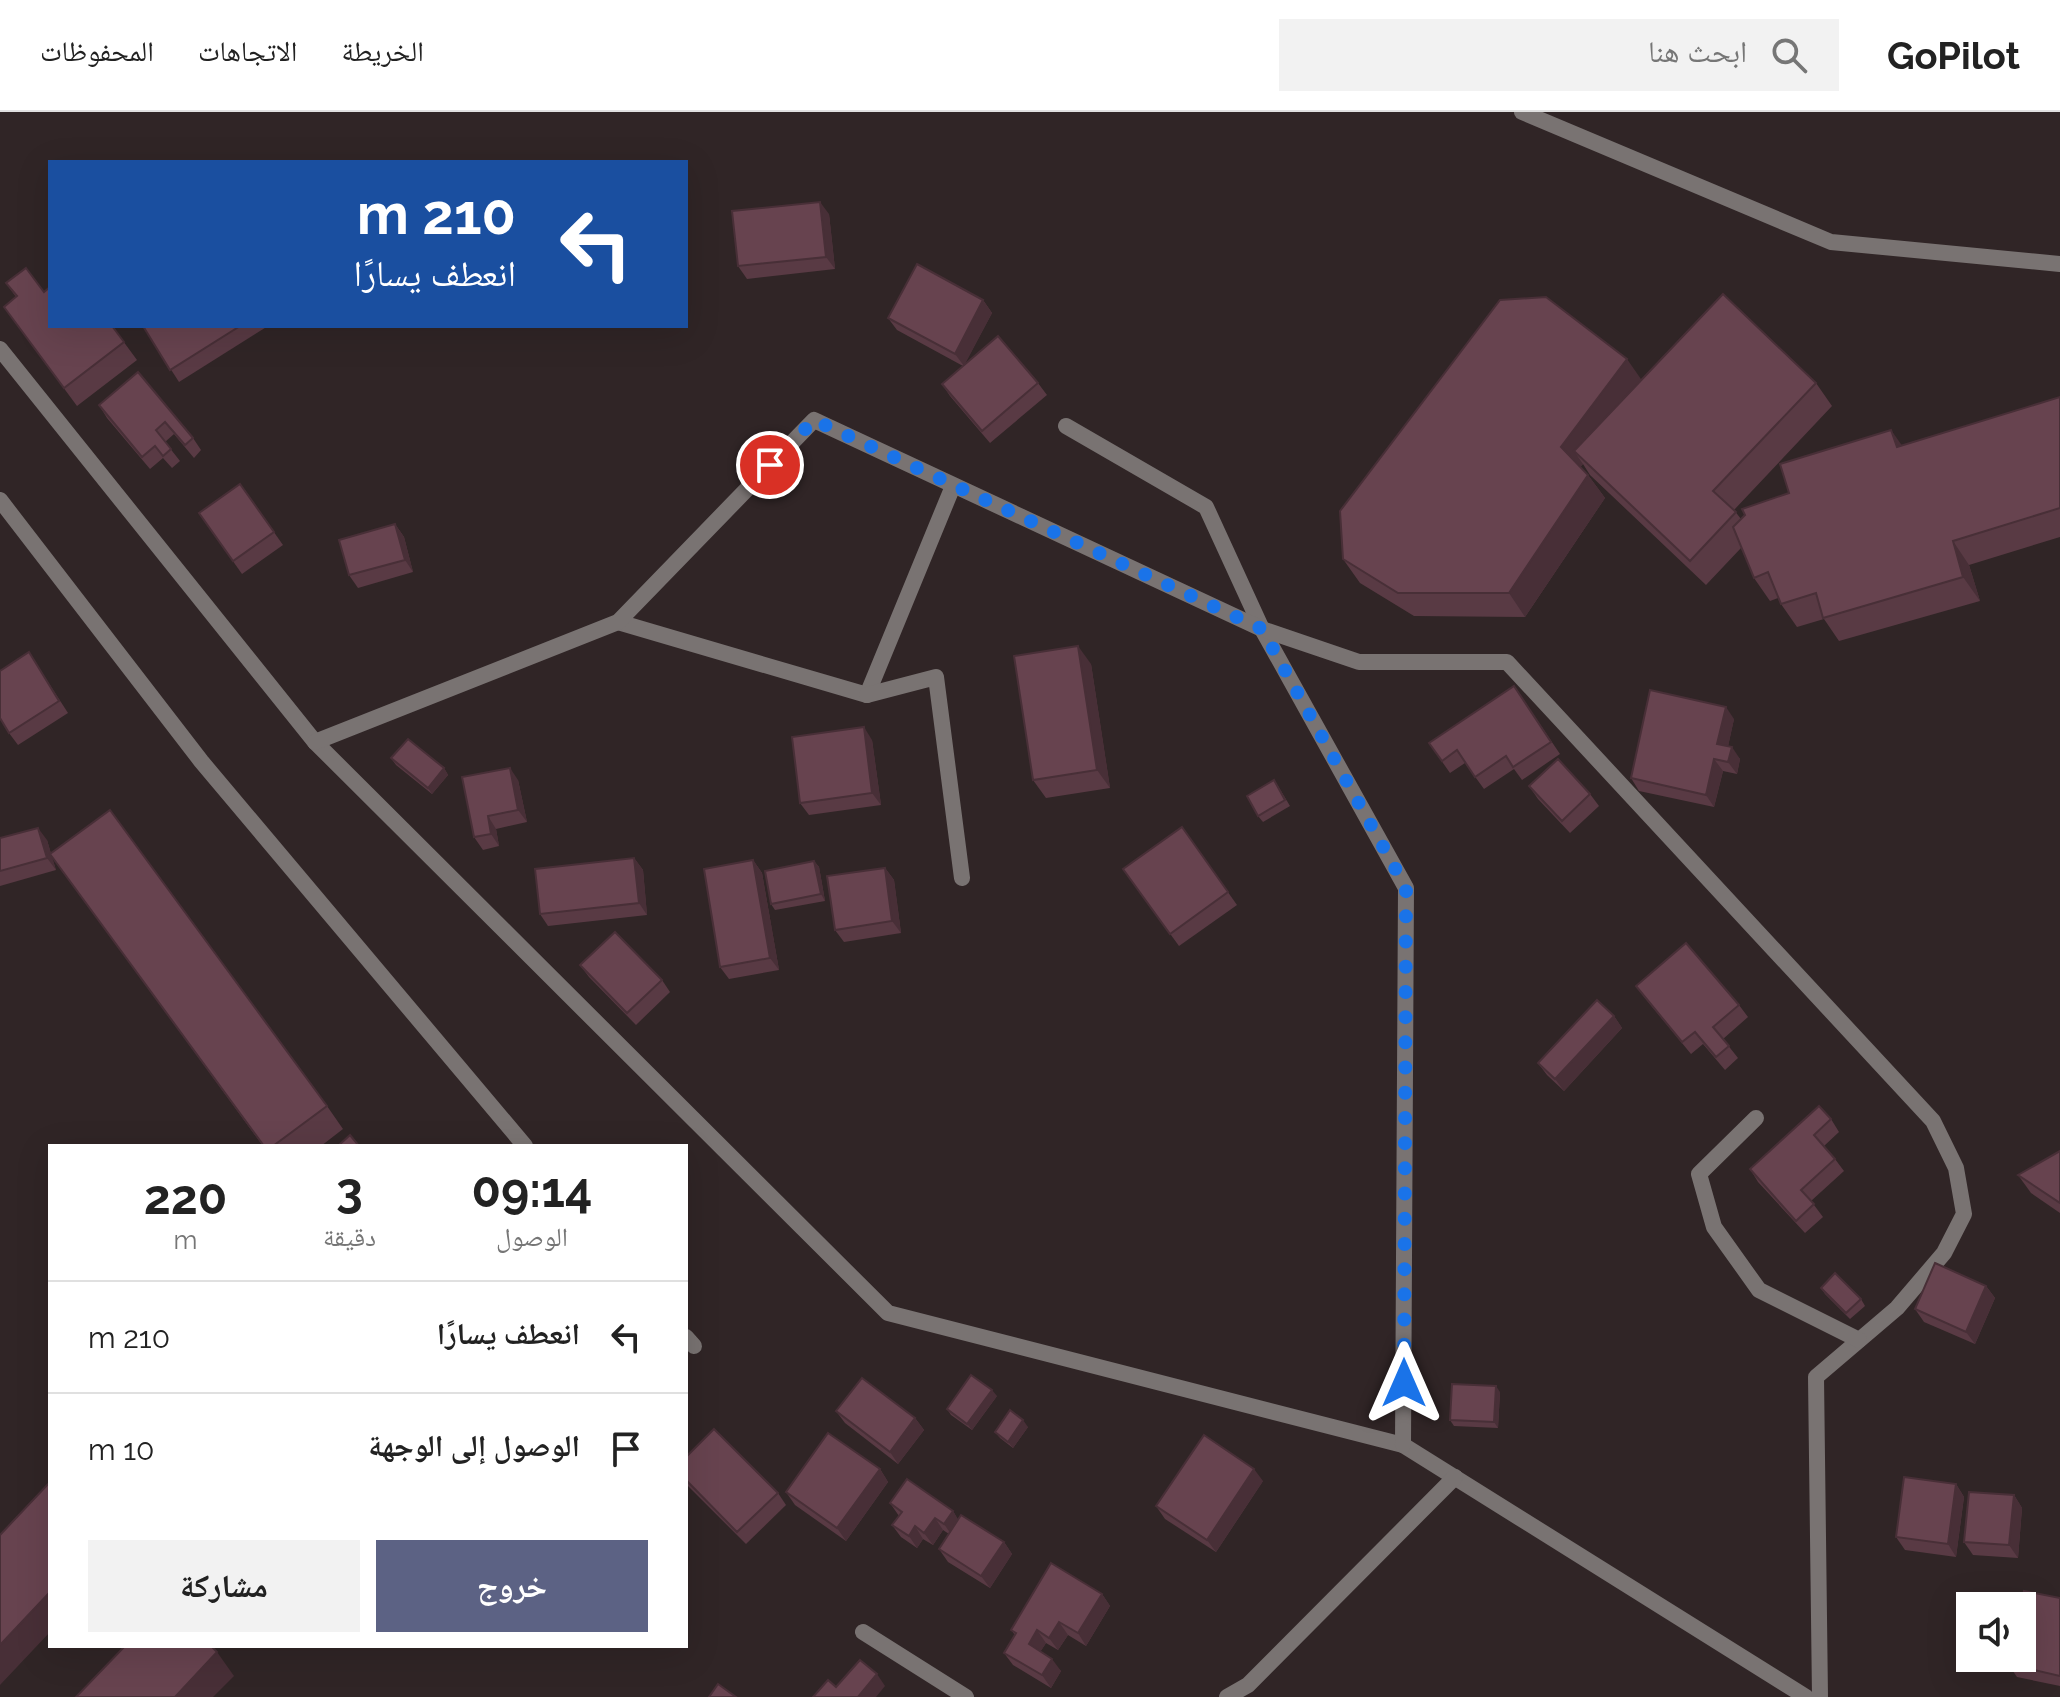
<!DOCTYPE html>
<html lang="ar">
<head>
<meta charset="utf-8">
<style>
	:root { --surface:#fff; --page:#f2f2f2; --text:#222; --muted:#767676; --line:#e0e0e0; --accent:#5c6284 }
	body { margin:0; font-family:Raleway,"Noto Naskh Arabic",sans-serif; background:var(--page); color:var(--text); direction:rtl; height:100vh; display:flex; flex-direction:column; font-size:30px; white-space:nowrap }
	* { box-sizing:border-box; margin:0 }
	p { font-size:26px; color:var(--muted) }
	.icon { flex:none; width:44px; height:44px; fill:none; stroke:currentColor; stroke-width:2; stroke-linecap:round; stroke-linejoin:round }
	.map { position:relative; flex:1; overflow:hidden; direction:ltr }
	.sheet { position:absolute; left:48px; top:1032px; width:640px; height:504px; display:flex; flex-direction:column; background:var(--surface); border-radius:0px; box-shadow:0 8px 32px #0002; direction:rtl }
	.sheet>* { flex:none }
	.hud { position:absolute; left:48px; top:48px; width:640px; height:168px; border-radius:0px; box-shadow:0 8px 32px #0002; direction:rtl; background:#1a4fa0; color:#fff; overflow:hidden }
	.fabs { position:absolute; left:1956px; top:1480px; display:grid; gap:16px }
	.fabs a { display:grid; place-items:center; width:80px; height:80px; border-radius:0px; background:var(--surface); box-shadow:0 8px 32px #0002; font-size:40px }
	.pin { position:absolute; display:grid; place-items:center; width:68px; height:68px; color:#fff; margin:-34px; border:4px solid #fff; border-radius:50%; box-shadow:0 2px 8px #0007 }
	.me { position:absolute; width:88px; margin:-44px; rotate:0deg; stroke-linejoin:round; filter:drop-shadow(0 0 6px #0008) }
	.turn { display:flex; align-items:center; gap:28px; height:168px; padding:0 40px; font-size:36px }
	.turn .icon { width:104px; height:104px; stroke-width:2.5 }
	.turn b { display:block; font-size:56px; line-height:68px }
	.eta { display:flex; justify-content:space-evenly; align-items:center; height:136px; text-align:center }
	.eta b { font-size:48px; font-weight:700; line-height:56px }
	.cta { display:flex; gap:16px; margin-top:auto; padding:16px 40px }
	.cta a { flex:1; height:92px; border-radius:0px; background:var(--accent); color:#fff; font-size:32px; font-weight:700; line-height:92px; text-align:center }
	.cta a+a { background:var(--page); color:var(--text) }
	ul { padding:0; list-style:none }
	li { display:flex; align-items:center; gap:24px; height:112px; padding:0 40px; border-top:2px solid var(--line) }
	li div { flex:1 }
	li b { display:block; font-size:30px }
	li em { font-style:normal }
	header { display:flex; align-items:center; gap:48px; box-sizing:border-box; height:112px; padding:0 40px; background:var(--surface); border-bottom:2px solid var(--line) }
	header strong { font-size:38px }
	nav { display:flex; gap:44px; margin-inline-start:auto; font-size:28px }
	.search { width:560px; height:72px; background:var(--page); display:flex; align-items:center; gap:20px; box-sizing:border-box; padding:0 28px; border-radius:0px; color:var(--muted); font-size:30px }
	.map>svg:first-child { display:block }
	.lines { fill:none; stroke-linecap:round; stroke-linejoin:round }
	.street { stroke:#797372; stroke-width:16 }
	.wall { fill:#593a44 }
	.shaded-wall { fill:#482f37 }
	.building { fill:#67434f; stroke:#482f37; stroke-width:2 }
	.route { stroke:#1a73e8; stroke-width:14; stroke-dasharray:0 25.2 }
</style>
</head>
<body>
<header>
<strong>GoPilot</strong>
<div class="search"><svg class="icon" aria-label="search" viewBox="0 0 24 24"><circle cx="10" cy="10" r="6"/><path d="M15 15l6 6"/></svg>ابحث هنا</div>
<nav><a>الخريطة</a><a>الاتجاهات</a><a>المحفوظات</a></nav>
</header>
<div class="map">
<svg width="2060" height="1585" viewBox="0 0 2060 1585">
	<rect width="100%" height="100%" fill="#302526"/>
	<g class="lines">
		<g class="street">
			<polyline points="1522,0 1831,130 2060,152"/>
			<polyline points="0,237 315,630 888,1201 1403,1333 1806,1585"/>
			<polyline points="1066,314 1206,395 1262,517 1406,776 1403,1333"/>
			<polyline points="0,388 201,649 525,1034"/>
			<polyline points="618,510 867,583 953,374"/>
			<polyline points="867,583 936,565 962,766"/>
			<polyline points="315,630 618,510 814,308 1262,517 1359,550 1507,550 1933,1009 1956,1056 1964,1102 1944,1141 1897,1196 1816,1265 1820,1585"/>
			<polyline points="1756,1006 1699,1062 1714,1115 1759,1178 1859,1228"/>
			<polyline points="686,1225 694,1234"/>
			<polyline points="863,1520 966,1585"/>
			<polyline points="1227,1585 1248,1573 1455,1365"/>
		</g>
	</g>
	<g class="wall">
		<polygon points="829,102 835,157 747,167 738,154"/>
		<polygon points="6,171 44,180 112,214 137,248 77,294 4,195 16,185"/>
		<polygon points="983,188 992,201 964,253 1038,271 1047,283 990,331 950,284 942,272 963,254 897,218 888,206"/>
		<polygon points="143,214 268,214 179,270"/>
		<polygon points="138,260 193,326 201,338 194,346 174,322 165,330 180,349 172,356 163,346 150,357 107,306 99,293"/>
		<polygon points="1642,268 1816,271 1832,294 1734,398 1741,407 1789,381 1902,334 2060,285 2060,425 1969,453 1980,489 1839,529 1824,507 1797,515 1781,492 1778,486 1770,489 1754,466 1741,436 1706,473 1590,363 1583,352 1580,355 1588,363 1605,386 1525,505 1414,504 1360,471 1343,447"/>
		<polygon points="240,372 283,433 242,462 199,401"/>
		<polygon points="395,412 404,425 413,460 358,476 349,463"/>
		<polygon points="1091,552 1110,676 1046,686 1033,668"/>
		<polygon points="37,553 68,601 18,633 9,621"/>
		<polygon points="1514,574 1560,642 1522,668 1514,657 1484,677 1465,651 1450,661 1429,631"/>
		<polygon points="1734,607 1728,634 1740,647 1737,662 1723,659 1714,695 1639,679 1631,666"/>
		<polygon points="872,628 881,693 809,703 800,691"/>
		<polygon points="391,646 444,656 448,663 432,682 396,653"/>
		<polygon points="462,665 518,668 527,710 496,717 499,734 483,738 474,725"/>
		<polygon points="1278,674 1290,694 1263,710 1258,704"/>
		<polygon points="1529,674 1590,682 1599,694 1570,721 1538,687"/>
		<polygon points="1182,715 1237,793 1179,834 1123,757"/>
		<polygon points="0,726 47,728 51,742 327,994 343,1017 321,1034 263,1034 51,743 56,758 0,774"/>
		<polygon points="634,746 643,758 647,803 548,814 540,802"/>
		<polygon points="753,748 762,761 779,858 729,867 720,855"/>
		<polygon points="814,749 819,755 825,789 775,798 771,792"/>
		<polygon points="885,756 894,768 901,821 844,830 835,818"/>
		<polygon points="580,853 662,868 670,880 636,913 589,865"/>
		<polygon points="1636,874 1739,893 1748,905 1723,927 1738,946 1725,958 1703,932 1691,942 1645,886"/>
		<polygon points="1614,904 1622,916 1564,979 1547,963 1538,951"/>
		<polygon points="1831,1007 1839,1020 1824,1034 1835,1047 1844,1059 1811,1089 1823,1105 1805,1121 1758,1070 1750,1057"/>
		<polygon points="2060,1039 2060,1101 2031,1081 2018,1063"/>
		<polygon points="1986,1174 1995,1186 1975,1232 1924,1210 1915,1197"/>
		<polygon points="1821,1176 1861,1187 1865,1194 1850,1207 1825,1182"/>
		<polygon points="1500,1280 1498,1316 1454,1314 1450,1308"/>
		<polygon points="997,1284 972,1318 951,1303 947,1297"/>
		<polygon points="836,1299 915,1306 924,1318 898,1352 845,1311"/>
		<polygon points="1028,1315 1013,1336 1000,1326 995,1320"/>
		<polygon points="686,1345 778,1381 786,1393 746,1432 686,1372"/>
		<polygon points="880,1357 888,1370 846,1429 795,1393 786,1380"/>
		<polygon points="1263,1369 1216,1440 1165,1407 1156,1394"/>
		<polygon points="1956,1372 1964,1385 1956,1445 1905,1438 1896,1425"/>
		<polygon points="2014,1383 2022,1396 2018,1446 1973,1443 1964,1430"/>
		<polygon points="890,1391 953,1399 958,1408 1004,1430 1012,1442 990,1476 948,1450 939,1437 949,1422 943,1418 933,1433 923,1427 917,1436 901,1425 892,1413 899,1404"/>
		<polygon points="1102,1482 1110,1494 1086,1534 1068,1523 1058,1538 1046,1531 1040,1540 1061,1559 1051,1576 1013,1553 1004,1541 1015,1523 1011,1518"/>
		<polygon points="2060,1486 2060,1574 2017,1565 2008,1552"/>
	</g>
	<g class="shaded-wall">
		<polygon points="820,90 829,102 835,157 826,145"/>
		<polygon points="983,188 992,201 964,254 955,242"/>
		<polygon points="1627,247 1643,270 1574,339 1583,352 1577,359 1561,335"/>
		<polygon points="1891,318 1908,342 1897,335"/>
		<polygon points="1588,363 1605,386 1525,505 1509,481"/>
		<polygon points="395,412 404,425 413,460 405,448"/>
		<polygon points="1953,429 1969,453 1980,489 1963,465"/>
		<polygon points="1078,534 1091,552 1110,676 1097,658"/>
		<polygon points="1726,595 1734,607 1726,644 1717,632"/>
		<polygon points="864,615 872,628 881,693 872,681"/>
		<polygon points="1732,635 1740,647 1737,662 1728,650"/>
		<polygon points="1714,647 1723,659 1714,695 1706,683"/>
		<polygon points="444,656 448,663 432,682 428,676"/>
		<polygon points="510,656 518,668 527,710 518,698"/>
		<polygon points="488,704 496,717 499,734 491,722"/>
		<polygon points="38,716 47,728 56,758 47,746"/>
		<polygon points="634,746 643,758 647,803 639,791"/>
		<polygon points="753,748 762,761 779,858 770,846"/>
		<polygon points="814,749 819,755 825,789 821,782"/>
		<polygon points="885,756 894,768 901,821 892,809"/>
		<polygon points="1614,904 1622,916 1564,979 1555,967"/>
		<polygon points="1986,1174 1995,1186 1975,1232 1966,1220"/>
		<polygon points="1496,1274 1500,1280 1498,1316 1494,1310"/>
		<polygon points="992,1278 997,1284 972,1318 967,1312"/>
		<polygon points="915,1306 924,1318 898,1352 890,1340"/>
		<polygon points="1023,1308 1028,1315 1013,1336 1008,1330"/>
		<polygon points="880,1357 888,1370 846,1429 837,1416"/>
		<polygon points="1254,1357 1263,1369 1216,1440 1207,1428"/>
		<polygon points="1956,1372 1964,1385 1956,1445 1948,1432"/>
		<polygon points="2014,1383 2022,1396 2018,1446 2009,1433"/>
		<polygon points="953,1399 961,1412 953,1425 944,1412"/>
		<polygon points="935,1406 943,1418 933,1433 924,1421"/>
		<polygon points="915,1414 923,1427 917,1436 909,1424"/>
		<polygon points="1004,1430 1012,1442 990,1476 981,1464"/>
		<polygon points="50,1480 50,1520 0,1573 0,1533"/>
		<polygon points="1102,1482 1110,1494 1086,1534 1078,1521"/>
		<polygon points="1059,1510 1068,1523 1058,1538 1049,1526"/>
		<polygon points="1037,1518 1046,1531 1037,1545 1029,1532"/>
		<polygon points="217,1540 234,1564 213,1585 175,1585"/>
		<polygon points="1052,1547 1061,1559 1051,1576 1042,1563"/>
		<polygon points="877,1562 885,1574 876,1585 858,1585"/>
	</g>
	<g class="building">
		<polygon points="820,90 826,145 738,154 732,99"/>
		<polygon points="917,152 983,188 955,242 888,206"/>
		<polygon points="26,156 44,180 50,175 50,214 112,214 124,230 64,276 4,195 17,184 6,171"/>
		<polygon points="1723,182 1816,271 1713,379 1736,400 1690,449 1574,339"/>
		<polygon points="1546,185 1627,247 1561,335 1588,363 1509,481 1398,481 1343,447 1340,399 1500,188"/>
		<polygon points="143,214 240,214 170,258"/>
		<polygon points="998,224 1038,271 982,319 942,272"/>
		<polygon points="138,260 193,326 185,333 165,310 156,318 171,337 163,344 155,334 142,345 99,293"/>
		<polygon points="2060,285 2060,396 1953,429 1963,465 1823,506 1816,481 1781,492 1768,460 1754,466 1733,415 1745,403 1742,397 1789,381 1780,352 1891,318 1897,335"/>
		<polygon points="240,372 274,420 233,449 199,401"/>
		<polygon points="395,412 405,448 349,463 339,428"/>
		<polygon points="1078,534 1097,658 1033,668 1014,544"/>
		<polygon points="29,540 59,589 9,621 0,606 0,559"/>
		<polygon points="1514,574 1551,630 1513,655 1506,644 1475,665 1457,638 1442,649 1429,631"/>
		<polygon points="1650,578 1726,595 1717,632 1732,635 1728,650 1714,647 1706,683 1631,666"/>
		<polygon points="864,615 872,681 800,691 792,625"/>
		<polygon points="408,627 444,656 428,676 391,646"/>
		<polygon points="1558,647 1590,682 1562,709 1529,674"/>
		<polygon points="510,656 518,698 488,704 491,722 474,725 462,665"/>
		<polygon points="1274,668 1285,688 1258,704 1247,684"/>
		<polygon points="110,698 327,994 273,1034 264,1034 50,742"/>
		<polygon points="1182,715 1228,780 1170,822 1123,757"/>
		<polygon points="38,716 47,746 0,759 0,726"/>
		<polygon points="634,746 639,791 540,802 535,757"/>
		<polygon points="753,748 770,846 720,855 704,757"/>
		<polygon points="814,749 821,782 771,792 765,759"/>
		<polygon points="885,756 892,809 835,818 827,764"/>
		<polygon points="615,820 662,868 627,901 580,853"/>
		<polygon points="1686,831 1739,893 1713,915 1729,934 1716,945 1695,920 1682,930 1636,874"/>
		<polygon points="1597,888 1614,904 1555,967 1538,951"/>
		<polygon points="1819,994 1831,1007 1814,1023 1835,1047 1801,1078 1814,1092 1796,1109 1750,1057"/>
		<polygon points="350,1023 359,1034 338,1034"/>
		<polygon points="2060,1039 2060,1091 2018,1063"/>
		<polygon points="1935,1151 1986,1174 1966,1220 1915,1197"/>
		<polygon points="1835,1161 1861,1187 1846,1201 1821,1176"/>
		<polygon points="971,1263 992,1278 967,1312 947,1297"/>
		<polygon points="862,1266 915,1306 890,1340 836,1299"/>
		<polygon points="1452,1272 1496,1274 1494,1310 1450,1308"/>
		<polygon points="1010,1298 1023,1308 1008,1330 995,1320"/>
		<polygon points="714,1317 778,1381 737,1420 686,1368 686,1345"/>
		<polygon points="828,1321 880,1357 837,1416 786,1380"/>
		<polygon points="1204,1323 1254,1357 1207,1428 1156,1394"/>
		<polygon points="1904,1365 1956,1372 1948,1432 1896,1425"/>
		<polygon points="907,1367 953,1399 944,1412 935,1406 924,1421 915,1414 909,1424 892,1413 902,1400 890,1391"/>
		<polygon points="50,1370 50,1480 0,1533 0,1423"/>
		<polygon points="1969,1380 2014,1383 2009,1433 1964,1430"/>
		<polygon points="961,1403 1004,1430 981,1464 939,1437"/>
		<polygon points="1051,1451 1102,1482 1078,1521 1059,1510 1049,1526 1037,1518 1029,1532 1052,1547 1042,1563 1004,1541 1016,1521 1011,1518"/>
		<polygon points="2024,1479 2060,1486 2060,1564 2008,1552 2009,1546 2022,1546 2022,1494 2021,1494"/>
		<polygon points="125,1534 211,1534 217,1540 175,1585 76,1585"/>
		<polygon points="860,1548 877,1562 858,1585 813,1585 828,1568 836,1575"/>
		<polygon points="718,1572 736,1585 709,1585"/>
	</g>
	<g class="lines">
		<polyline class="route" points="770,353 814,308 1262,517 1406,776 1404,1271"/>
	</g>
</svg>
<div class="fabs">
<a><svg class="icon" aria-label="sound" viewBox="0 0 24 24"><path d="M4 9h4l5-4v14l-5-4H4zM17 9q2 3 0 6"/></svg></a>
</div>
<div class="pin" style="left:770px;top:353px;background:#d93025"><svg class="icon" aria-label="arrive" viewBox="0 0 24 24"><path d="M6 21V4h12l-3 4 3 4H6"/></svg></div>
<svg class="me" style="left:1404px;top:1271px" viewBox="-20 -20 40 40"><path d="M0-17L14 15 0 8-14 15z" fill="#1a73e8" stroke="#fff" stroke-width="4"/></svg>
<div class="hud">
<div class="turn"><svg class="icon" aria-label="left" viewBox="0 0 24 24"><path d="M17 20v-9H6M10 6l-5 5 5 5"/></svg><div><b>210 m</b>انعطف يسارًا</div></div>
</div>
<section class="sheet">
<div class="eta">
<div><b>09:14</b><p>الوصول</p></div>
<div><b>3</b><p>دقيقة</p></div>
<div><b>220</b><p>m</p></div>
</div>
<ul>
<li><svg class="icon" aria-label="left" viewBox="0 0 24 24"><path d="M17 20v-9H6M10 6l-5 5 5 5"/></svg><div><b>انعطف يسارًا</b></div><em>210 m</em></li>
<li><svg class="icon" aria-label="arrive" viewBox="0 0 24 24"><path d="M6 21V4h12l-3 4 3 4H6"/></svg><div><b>الوصول إلى الوجهة</b></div><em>10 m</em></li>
</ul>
<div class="cta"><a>خروج</a><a>مشاركة</a></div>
</section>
</div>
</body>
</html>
